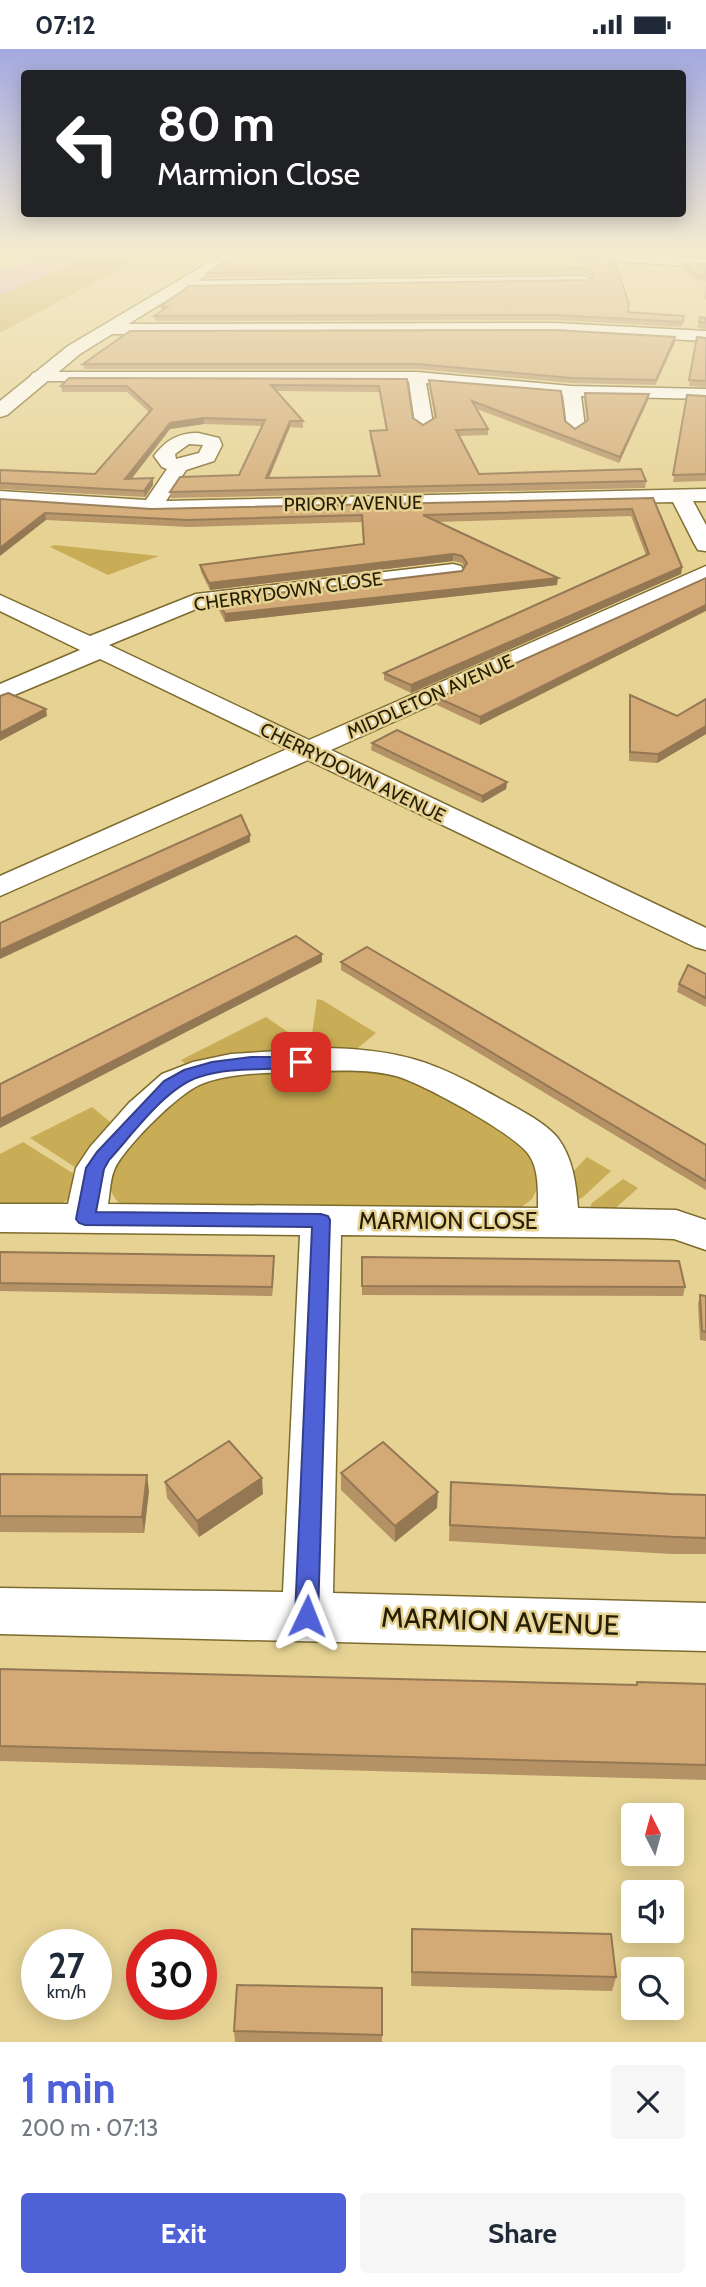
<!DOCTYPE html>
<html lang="en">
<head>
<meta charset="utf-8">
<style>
	:root { --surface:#fff; --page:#f6f6f7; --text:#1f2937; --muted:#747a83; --accent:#4e61d6 }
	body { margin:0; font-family:Cabin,sans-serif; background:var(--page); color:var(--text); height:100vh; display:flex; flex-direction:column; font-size:26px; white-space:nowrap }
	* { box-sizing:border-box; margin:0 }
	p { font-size:23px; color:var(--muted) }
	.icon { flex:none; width:38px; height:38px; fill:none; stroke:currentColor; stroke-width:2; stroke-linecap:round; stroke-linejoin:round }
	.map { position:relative; height:1993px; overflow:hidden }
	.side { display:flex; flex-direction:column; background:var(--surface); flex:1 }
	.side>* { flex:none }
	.hud { position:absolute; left:21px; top:21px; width:665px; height:147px; border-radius:7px; box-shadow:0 4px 18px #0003; background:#202124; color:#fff; overflow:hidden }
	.needle { width:46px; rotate:354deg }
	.buttons { position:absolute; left:621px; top:1754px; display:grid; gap:14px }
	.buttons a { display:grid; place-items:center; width:63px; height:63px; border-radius:7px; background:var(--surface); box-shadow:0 4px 18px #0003; font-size:35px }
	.speed { position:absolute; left:21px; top:1880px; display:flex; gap:14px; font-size:35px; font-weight:700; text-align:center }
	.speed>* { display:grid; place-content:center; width:91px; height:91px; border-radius:50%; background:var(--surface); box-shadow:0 4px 18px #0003; line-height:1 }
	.speed small { font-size:18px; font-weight:400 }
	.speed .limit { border:10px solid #d22; background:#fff; color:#111 }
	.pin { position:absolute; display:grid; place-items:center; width:60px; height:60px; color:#fff; margin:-30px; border-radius:14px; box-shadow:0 4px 10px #0006 }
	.me { position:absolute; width:77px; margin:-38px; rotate:2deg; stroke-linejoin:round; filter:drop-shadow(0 0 5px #0008) }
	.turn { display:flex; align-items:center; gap:24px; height:147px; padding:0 21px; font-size:32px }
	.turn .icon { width:91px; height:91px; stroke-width:2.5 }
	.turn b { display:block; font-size:49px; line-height:60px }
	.round { display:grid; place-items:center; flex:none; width:74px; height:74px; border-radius:7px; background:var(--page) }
	.summary { display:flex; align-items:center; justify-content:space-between; height:119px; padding:0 21px }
	h1 { font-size:42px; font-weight:700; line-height:52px; color:var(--accent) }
	.action { display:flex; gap:14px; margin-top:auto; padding:14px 21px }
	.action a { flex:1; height:80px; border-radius:7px; background:var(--accent); color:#fff; font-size:28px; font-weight:700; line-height:80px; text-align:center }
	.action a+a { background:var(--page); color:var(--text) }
	.status { display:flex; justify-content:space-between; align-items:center; height:49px; padding:0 35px; background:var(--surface); direction:ltr }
	.status svg { height:19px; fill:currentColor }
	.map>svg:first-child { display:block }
	.green { fill:#c8ad56 }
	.water { fill:#de98d4 }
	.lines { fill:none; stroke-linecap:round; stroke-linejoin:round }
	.minor-casing { stroke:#7d6b2e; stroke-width:3 }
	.major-casing { stroke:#7d6b2e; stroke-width:3 }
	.minor { fill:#fff; fill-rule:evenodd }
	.major { fill:#fff; fill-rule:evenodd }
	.wall { fill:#b59265; fill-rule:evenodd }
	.shaded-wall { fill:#947753 }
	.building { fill:#d3aa76; stroke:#947753; stroke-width:2; fill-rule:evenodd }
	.route { fill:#4e61d6; stroke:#333f8b; stroke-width:2 }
	.labels { text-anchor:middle; stroke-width:5; stroke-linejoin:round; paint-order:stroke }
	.far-street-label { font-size:19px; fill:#251e05; stroke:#e6d293 }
	.street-label { font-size:23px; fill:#251e05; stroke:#e6d293 }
	.near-street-label { font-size:28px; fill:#251e05; stroke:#e6d293 }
</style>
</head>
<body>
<div class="status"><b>07:12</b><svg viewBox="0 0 49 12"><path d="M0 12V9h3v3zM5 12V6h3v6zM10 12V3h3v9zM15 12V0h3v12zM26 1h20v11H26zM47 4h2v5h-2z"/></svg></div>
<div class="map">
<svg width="706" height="1993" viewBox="0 0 706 1993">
	<rect width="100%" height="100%" fill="#e6d293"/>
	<g class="green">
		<polygon points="96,205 147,205 0,284 0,246"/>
		<polygon points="54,496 159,507 108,526 50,498"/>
		<polygon points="317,950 322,951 376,984 353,1003 309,1006"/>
		<polygon points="266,968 298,990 294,1005 189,1018 181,1011"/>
		<path d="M348,1020L388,1025L430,1037L531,1101L540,1134L532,1150L519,1160L122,1157C110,1146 107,1135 109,1120L186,1037L242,1022Z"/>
		<polygon points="92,1058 114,1076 81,1122 30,1089"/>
		<path d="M23,1093L79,1128C77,1133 76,1141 73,1145C58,1165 21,1160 0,1160V1105Z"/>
		<polygon points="587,1108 611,1122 582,1149 575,1151 569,1127"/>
		<polygon points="623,1130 638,1139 610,1164 590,1159 592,1154"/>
	</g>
	<polygon class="water" points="44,205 96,205 0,246 0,223"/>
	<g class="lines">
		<defs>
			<g id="minor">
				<polygon points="252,205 273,205 266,209"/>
				<polygon points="633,205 706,210 706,218 578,210 571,206"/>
				<polygon points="584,227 591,231 589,234 184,240 177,236 184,232"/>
				<polygon points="555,274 706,282 706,292 555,284 110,285 102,280 110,275"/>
				<polygon points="39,323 417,323 571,337 706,340 706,350 581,347 585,378 576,384 567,378 563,346 426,334 433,375 424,380 415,375 409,333 33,332 30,328 33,324"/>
				<path d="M198,384L219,389L222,396L214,412L186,421L166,452L706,440V452H693L706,476V502L698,501L695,496L673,453L152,464L0,454V442L146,451L167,420L162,418L154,407C166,391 178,384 198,384ZM189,395L203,396L199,404L176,410L175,405Z"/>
				<polygon points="453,515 461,517 464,522 461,527 201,558 109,596 309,691 706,517 706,532 331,701 706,879 706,901 695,898 308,711 0,847 0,827 287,700 100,610 0,652 0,635 80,601 0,562 0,546 90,587 196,545"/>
				<path d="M327,999C405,1001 437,1014 504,1052C522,1062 544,1073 557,1088C573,1109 576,1134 578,1159L676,1161L706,1171V1201L674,1190L646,1189L341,1186L333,1544L706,1554V1602L0,1585V1539L283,1543L300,1186L0,1183V1155H68L76,1119L90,1098L129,1054L162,1025L193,1013L231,1005ZM294,1023C327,1022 364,1019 396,1027C422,1034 515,1085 529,1106C539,1120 538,1143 538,1159L108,1155C110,1144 110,1129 115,1119C127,1096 180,1042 204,1034C232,1024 265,1024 294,1023Z"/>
			</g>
			<polygon id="major" points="223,205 241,205 80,305 7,366 0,368 0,352 68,297"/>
		</defs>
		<use href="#minor" class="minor-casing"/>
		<use href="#major" class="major-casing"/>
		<use href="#minor" class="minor"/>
		<use href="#major" class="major"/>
	</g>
	<g class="wall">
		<polygon points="670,205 706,205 706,208"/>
		<polygon points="265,206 578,208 618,215 615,215 628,263 684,267 684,273 681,278 555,271 155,272 154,267 161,263 161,257 590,231 591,229 584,224 208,229 208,224"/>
		<polygon points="684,214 706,215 706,251 704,248 706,233 692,229 683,219"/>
		<polygon points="700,268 706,269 706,280 698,279"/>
		<polygon points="675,288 675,293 655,336 571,334 417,320 84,320 83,315"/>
		<polygon points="697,288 706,289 706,338 689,337"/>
		<path d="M407,330L413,369L423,376L435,369L429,337V331L565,372L575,380L587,372L584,350L585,344L648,351L619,414L477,360L488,380V386L459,387L479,425L646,432L645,439L171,449L170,443L239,426L262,377L204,375L170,380L131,430L153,429V436L145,448L0,440V421L95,425L149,363L127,343H62L61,337ZM276,342L379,343L386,381L370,382V388L378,427L269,429L290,378L303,379V372Z"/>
		<polygon points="687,346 706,347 706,432 673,433"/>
		<polygon points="653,449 682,518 681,525 411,644 384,631 384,624 646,506 631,467 437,473 557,536 225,573 218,559 218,551 462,522 464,518 462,514 453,512 210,541 201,523 200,516 364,495 362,473 189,478 46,471 0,450 151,460"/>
		<polygon points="706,529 480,676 437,656 438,649"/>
		<polygon points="630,646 677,667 706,650 706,685 657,714 629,712 629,655"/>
		<polygon points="372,694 507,733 506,740 482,754 371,701"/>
		<polygon points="341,913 706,1096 706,1141 341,921"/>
		<polygon points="706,925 706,958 677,943 679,935"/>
		<polygon points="0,1203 274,1216 272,1247 0,1242"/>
		<polygon points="362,1208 685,1238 683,1247 362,1246"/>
		<polygon points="700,1246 706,1247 706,1292 700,1291 698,1255"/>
		<polygon points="341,1424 437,1459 395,1493 341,1441"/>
		<polygon points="0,1425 149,1442 144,1484 0,1483"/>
		<polygon points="165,1433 263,1445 199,1488 167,1449"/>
		<polygon points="451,1433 671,1445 706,1446 706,1505 672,1505 449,1492"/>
		<polygon points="0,1620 636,1636 637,1633 706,1635 706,1731 0,1712"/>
		<polygon points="412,1880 616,1928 612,1942 411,1937"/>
		<polygon points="382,1939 382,1993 235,1993 234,1982"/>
	</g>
	<g class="shaded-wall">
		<polygon points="675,288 675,293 655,336 656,331"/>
		<polygon points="649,345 648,351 619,414 620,408"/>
		<polygon points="203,369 204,375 170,380 126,437 125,430 170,374"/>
		<polygon points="290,372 290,378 266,435 266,429"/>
		<polygon points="153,429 153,436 145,448 144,442"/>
		<polygon points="45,464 46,471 0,507 0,499"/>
		<polygon points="453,505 453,512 210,541 209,534"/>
		<polygon points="682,518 681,525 411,644 411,636"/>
		<polygon points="558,529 557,536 225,573 225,565"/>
		<polygon points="706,556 706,562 480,676 480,668"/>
		<polygon points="46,660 47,667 0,692 0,684"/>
		<polygon points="706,677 706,685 657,714 658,705"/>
		<polygon points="507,733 506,740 482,754 482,747"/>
		<polygon points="250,786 250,793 0,910 0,901"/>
		<polygon points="322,905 322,913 0,1079 0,1070"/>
		<polygon points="274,1207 274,1216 272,1247 272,1238"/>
		<polygon points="147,1426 149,1442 144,1484 142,1468"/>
		<polygon points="262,1429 263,1445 199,1488 197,1472"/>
		<polygon points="438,1443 437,1459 395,1493 395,1477"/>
	</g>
	<g class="building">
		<polygon points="237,205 261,205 265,206 268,205 574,205 578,208 618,210 614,210 629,255 628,263 684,267 682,273 556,266 154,267 168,258 161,257 189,237 590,231 594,225 584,219 208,224"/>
		<polygon points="684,214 706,215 706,228 693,224"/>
		<polygon points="700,268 706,269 706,274 699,273"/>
		<polygon points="555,281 675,288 656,331 572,329 417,315 83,315 130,282"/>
		<polygon points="697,288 706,289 706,332 689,331"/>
		<path d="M69,329L407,330L413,369L423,376L436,368L429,331L561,342L565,372L575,380L588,371L585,344L649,345L620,408L472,352L488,380L456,381L479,425L641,420L646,432L170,443L180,428L239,426L265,371L203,369L170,374L125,430L153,429L144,442L0,434V421L95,425L152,360L127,337H61ZM271,336L379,337L387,381L370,382L380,427L266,429L290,372H303Z"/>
		<polygon points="687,346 706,347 706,425 673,426"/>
		<polygon points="653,449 682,518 411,636 384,624 649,505 632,460 423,466 558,529 225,565 218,551 462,522 467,514 462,507 453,505 209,534 200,516 364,495 362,466 188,471 45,464 0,499 0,450 151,460"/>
		<polygon points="706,529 706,556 480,668 438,649"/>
		<polygon points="8,644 46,660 0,684 0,647"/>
		<polygon points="630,646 677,667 706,650 706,677 658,705 630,703"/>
		<polygon points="397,681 507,733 482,747 372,694"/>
		<polygon points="241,766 250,786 0,901 0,874"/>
		<polygon points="296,887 322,905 0,1070 0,1035"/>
		<polygon points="367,898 706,1096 706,1132 341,913"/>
		<polygon points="688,916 706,925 706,949 679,935"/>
		<polygon points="0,1203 274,1207 272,1238 0,1234"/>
		<polygon points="362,1208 679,1212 685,1238 362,1237"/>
		<polygon points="700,1246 706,1247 706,1283 702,1282"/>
		<polygon points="229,1392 262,1429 197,1472 165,1433"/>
		<polygon points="383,1393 438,1443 395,1477 341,1424"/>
		<polygon points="0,1425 147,1426 142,1468 0,1467"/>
		<polygon points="451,1433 671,1445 706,1446 706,1489 676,1488 450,1476"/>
		<polygon points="0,1620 637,1636 637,1633 706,1635 706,1716 0,1697"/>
		<polygon points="412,1880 611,1885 616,1928 412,1923"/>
		<polygon points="237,1936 382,1939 382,1986 234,1982"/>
	</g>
	<linearGradient id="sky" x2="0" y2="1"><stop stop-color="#a4a9e0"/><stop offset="0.42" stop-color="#f4ebce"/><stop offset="1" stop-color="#f4ebce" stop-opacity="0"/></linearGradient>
	<rect width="706" height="484" fill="url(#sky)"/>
	<path class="route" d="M251,1008H301L309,1013C305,1017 307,1017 300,1018C266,1022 233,1017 199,1028C165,1039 133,1085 109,1111L104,1120L96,1163L321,1165L328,1167L330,1171L318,1567L315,1574L307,1577L299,1574L295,1567L312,1178L85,1176L79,1174L76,1170L86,1119L97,1103L164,1032L184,1021L212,1013Z"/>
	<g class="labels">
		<g class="far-street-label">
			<text transform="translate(353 454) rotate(-1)" y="7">PRIORY AVENUE</text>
			<text transform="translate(288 542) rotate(-8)" y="7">CHERRYDOWN CLOSE</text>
			<text transform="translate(430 647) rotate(-24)" y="7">MIDDLETON AVENUE</text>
			<text transform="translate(353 723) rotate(26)" y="7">CHERRYDOWN AVENUE</text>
		</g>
		<g class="street-label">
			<text x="448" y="1180">MARMION CLOSE</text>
		</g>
		<g class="near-street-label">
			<text transform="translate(500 1572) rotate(2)" y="10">MARMION AVENUE</text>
		</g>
	</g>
</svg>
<div class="buttons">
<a><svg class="needle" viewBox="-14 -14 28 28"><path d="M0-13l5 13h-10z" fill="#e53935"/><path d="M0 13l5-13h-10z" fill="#747a83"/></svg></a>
<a><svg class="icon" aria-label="sound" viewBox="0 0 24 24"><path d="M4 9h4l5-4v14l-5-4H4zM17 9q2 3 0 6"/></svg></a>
<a><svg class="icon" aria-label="search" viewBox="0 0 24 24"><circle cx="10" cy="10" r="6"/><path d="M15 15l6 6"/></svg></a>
</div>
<div class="speed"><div>27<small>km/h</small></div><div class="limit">30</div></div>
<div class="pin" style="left:301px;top:1013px;background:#d93025"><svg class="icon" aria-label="arrive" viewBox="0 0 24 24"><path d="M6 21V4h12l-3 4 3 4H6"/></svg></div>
<svg class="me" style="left:307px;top:1567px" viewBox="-20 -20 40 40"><path d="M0-17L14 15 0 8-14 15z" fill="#4e61d6" stroke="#fff" stroke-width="4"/></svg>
<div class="hud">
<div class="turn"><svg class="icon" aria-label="left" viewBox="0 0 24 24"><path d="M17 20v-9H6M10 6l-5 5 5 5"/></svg><div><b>80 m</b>Marmion Close</div></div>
</div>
</div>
<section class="side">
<div class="summary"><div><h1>1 min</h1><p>200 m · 07:13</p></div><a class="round"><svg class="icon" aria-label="close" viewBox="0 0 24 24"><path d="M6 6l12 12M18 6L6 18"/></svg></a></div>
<div class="action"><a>Exit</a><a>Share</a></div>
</section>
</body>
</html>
